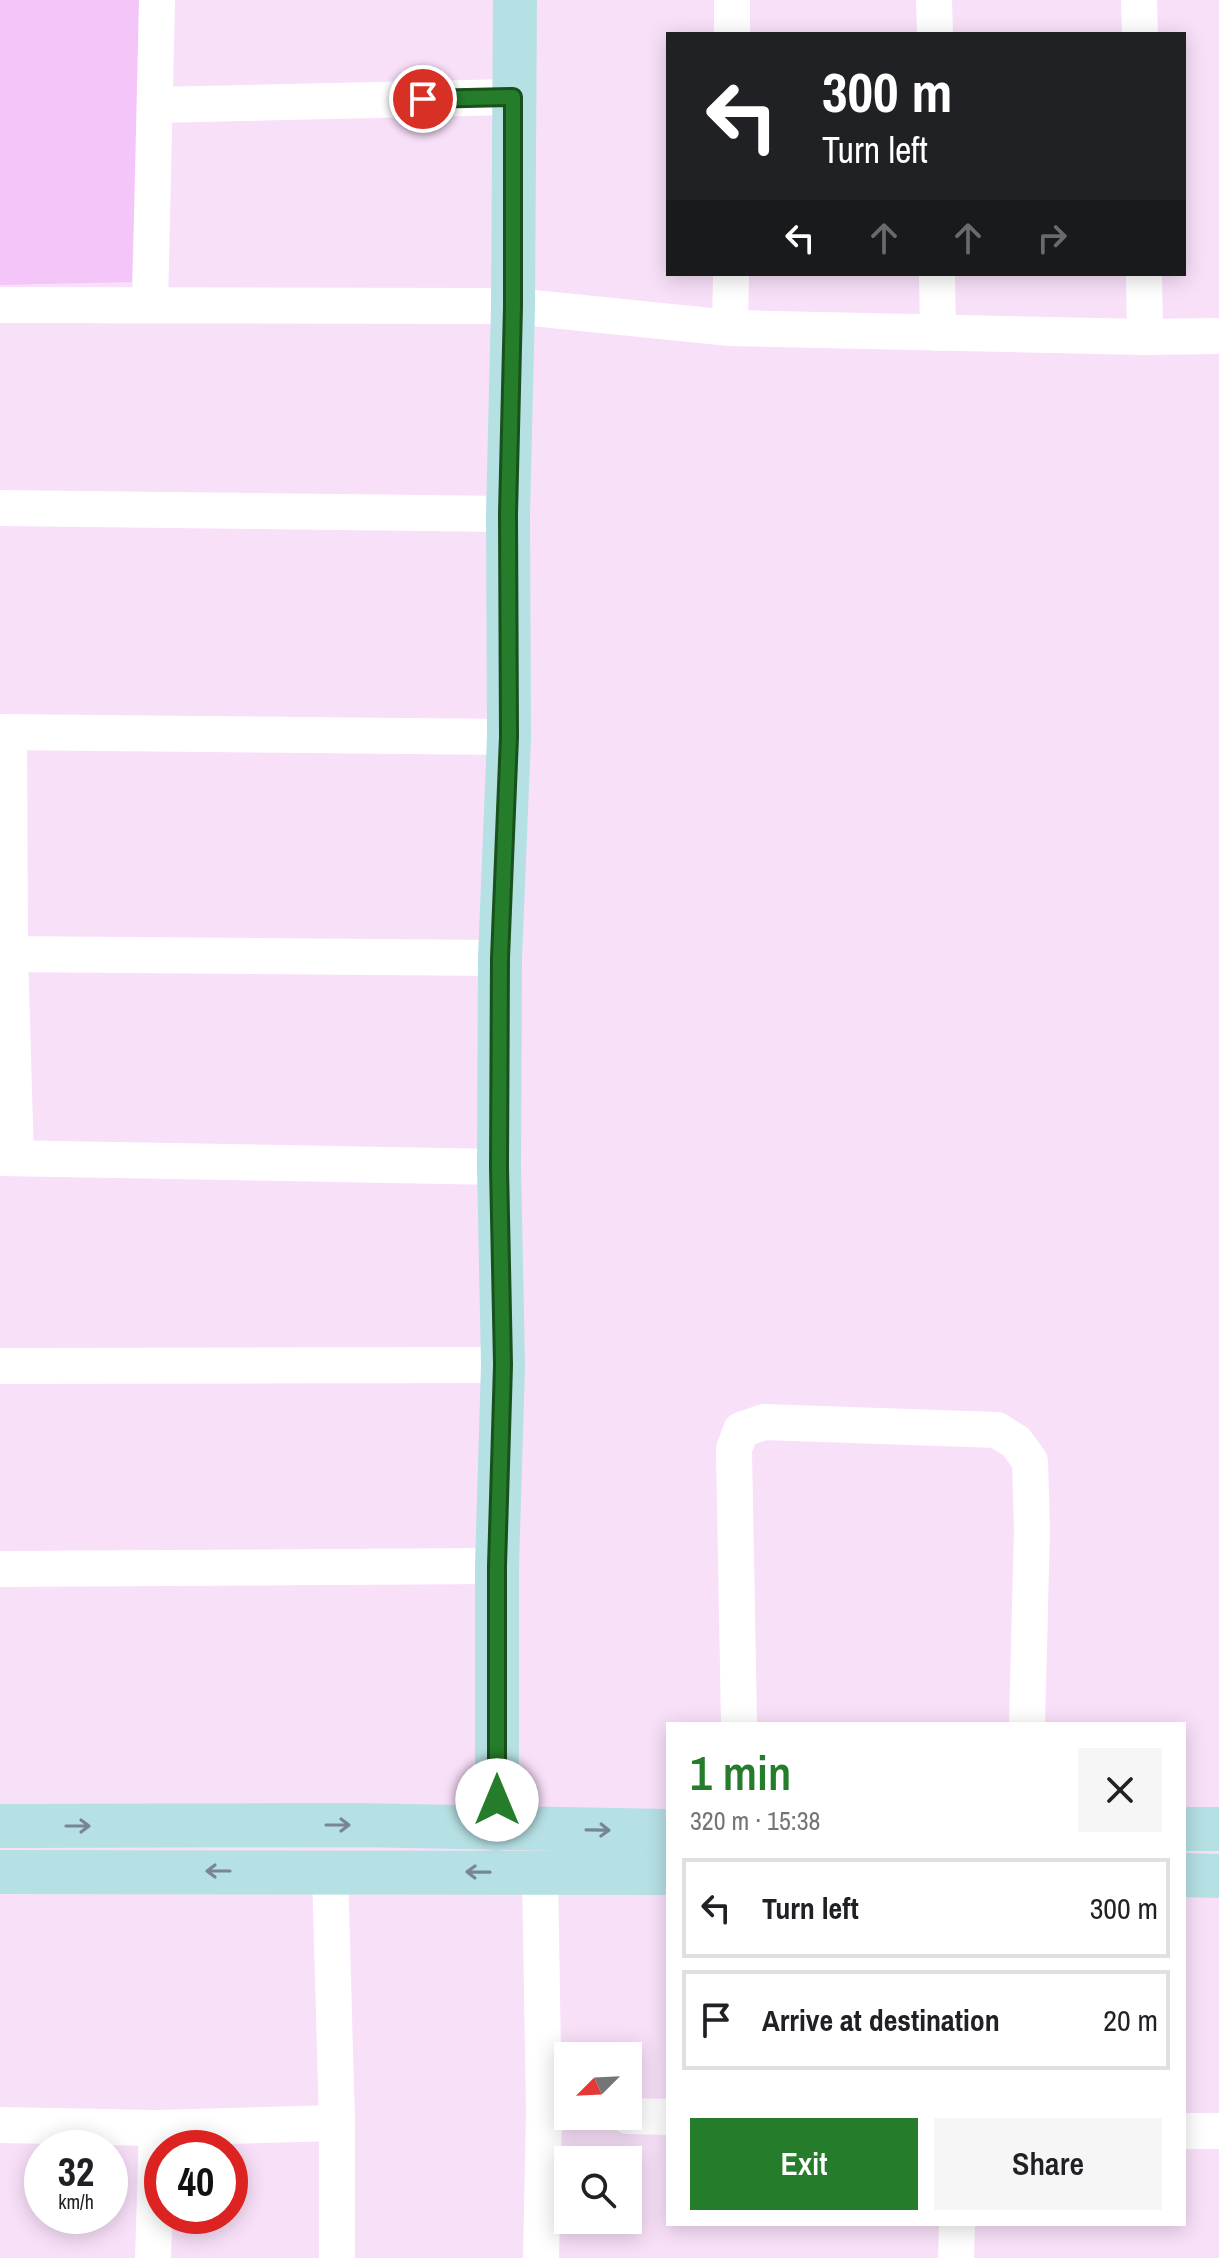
<!DOCTYPE html>
<html lang="en">
<head>
<meta charset="utf-8">
<style>
	:root { --surface:#fff; --page:#f6f6f6; --text:#202124; --muted:#757577; --line:#e0e0e0; --accent:#257c2a }
	body { margin:0; font-family:"Archivo Narrow",sans-serif; background:var(--page); color:var(--text); height:100vh; display:flex; flex-direction:column; font-size:30px; white-space:nowrap }
	* { box-sizing:border-box; margin:0 }
	p { font-size:26px; color:var(--muted) }
	.icon { flex:none; width:44px; height:44px; fill:none; stroke:currentColor; stroke-width:2; stroke-linecap:round; stroke-linejoin:round }
	.map { position:relative; flex:1; overflow:hidden }
	.drawer { position:absolute; left:666px; top:1722px; width:520px; height:504px; display:flex; flex-direction:column; background:var(--surface); border-radius:0px; box-shadow:0 4px 20px #0003 }
	.drawer>* { flex:none }
	.guide { position:absolute; left:666px; top:32px; width:520px; height:244px; border-radius:0px; box-shadow:0 4px 20px #0003; background:#202124; color:#fff; overflow:hidden }
	.needle { width:52px; rotate:246deg }
	.tools { position:absolute; left:554px; top:2042px; display:grid; gap:16px }
	.tools a { display:grid; place-items:center; width:88px; height:88px; border-radius:0px; background:var(--surface); box-shadow:0 4px 20px #0003; font-size:40px }
	.speed { position:absolute; left:24px; top:2130px; display:flex; gap:16px; font-size:40px; font-weight:700; text-align:center }
	.speed>* { display:grid; place-content:center; width:104px; height:104px; border-radius:50%; background:var(--surface); box-shadow:0 4px 20px #0003; line-height:1 }
	.speed small { font-size:20px; font-weight:400 }
	.speed .limit { border:12px solid #d22; background:#fff; color:#111 }
	.pin { position:absolute; display:grid; place-items:center; width:68px; height:68px; color:#fff; margin:-34px; border:4px solid #fff; border-radius:50%; box-shadow:0 2px 8px #0007 }
	.me { position:absolute; width:88px; margin:-44px; rotate:0deg; stroke-linejoin:round; filter:drop-shadow(0 0 6px #0008) }
	.turn { display:flex; align-items:center; gap:28px; height:168px; padding:0 24px; font-size:36px }
	.turn .icon { width:104px; height:104px; stroke-width:2.5 }
	.turn b { display:block; font-size:56px; line-height:68px }
	.lanes { display:flex; align-items:center; height:76px; padding:0 24px; background:#0003; justify-content:center; gap:40px; direction:ltr }
	.lanes .off { opacity:.35 }
	.round { display:grid; place-items:center; flex:none; width:84px; height:84px; border-radius:0px; background:var(--page) }
	.overview { display:flex; align-items:center; justify-content:space-between; height:136px; padding:0 24px }
	h1 { font-size:48px; font-weight:600; line-height:60px; color:var(--accent) }
	.cta { display:flex; gap:16px; margin-top:auto; padding:16px 24px }
	.cta a { flex:1; height:92px; border-radius:0px; background:var(--accent); color:#fff; font-size:32px; font-weight:600; line-height:92px; text-align:center }
	.cta a+a { background:var(--page); color:var(--text) }
	ul { padding:0; list-style:none }
	li { display:flex; align-items:center; gap:24px; height:100px; margin:0 16px 12px; padding:0 8px; border:4px solid var(--line); border-radius:0px }
	li div { flex:1 }
	li b { display:block; font-size:30px }
	li em { font-style:normal }
	.map>svg:first-child { display:block }
	.green { fill:#f4c5f8 }
	.lines { fill:none; stroke-linecap:round; stroke-linejoin:round }
	.street { stroke:#fff; stroke-width:36 }
	.secondary { stroke:#b5e0e4; stroke-width:44 }
	.oneway { stroke:#788693 }
	.route-casing { stroke:#18511b; stroke-width:20 }
	.route { stroke:#257c2a; stroke-width:14 }
</style>
</head>
<body>
<div class="map">
<svg width="1219" height="2258" viewBox="0 0 1219 2258">
	<rect width="100%" height="100%" fill="#f8e0f9"/>
	<polygon class="green" points="0,0 141,0 132,282 0,285"/>
	<g class="lines">
		<g class="street">
			<polyline points="934,0 935,34"/>
			<polyline points="1139,0 1140,34"/>
			<polyline points="732,34 732,0"/>
			<polyline points="155,105 513,97"/>
			<polyline points="937,274 938,333"/>
			<polyline points="1144,274 1145,337"/>
			<polyline points="0,305 513,306 730,328 1145,337 1219,336"/>
			<polyline points="150,305 157,0"/>
			<polyline points="730,328 731,274"/>
			<polyline points="0,508 508,514"/>
			<polyline points="0,732 509,737"/>
			<polyline points="9,732 10,954 16,1158"/>
			<polyline points="0,954 500,958"/>
			<polyline points="0,1158 499,1167"/>
			<polyline points="0,1366 503,1365"/>
			<polyline points="0,1569 497,1566"/>
			<polyline points="739,1724 734,1449 741,1430 764,1422 997,1430 1016,1442 1030,1461 1032,1529 1027,1724"/>
			<polyline points="330,1871 337,2123 337,2258"/>
			<polyline points="540,1873 544,2112 541,2258"/>
			<polyline points="628,2116 668,2117"/>
			<polyline points="0,2125 157,2128 153,2258"/>
			<polyline points="157,2128 337,2123"/>
			<polyline points="1184,2131 1219,2131"/>
			<polyline points="956,2258 957,2224"/>
		</g>
		<g class="secondary">
			<polyline points="0,1826 358,1825 668,1831"/>
			<polyline points="497,1829 497,1566 503,1365 499,1167 500,958 509,737 508,514 513,306 515,0"/>
			<polyline points="1184,1829 1219,1829"/>
			<polyline points="0,1872 668,1873"/>
			<polyline points="1184,1875 1219,1876"/>
		</g>
	</g>
	<defs><path id="oneway-shaft" d="M-6 0H5M1.5-3L5.5 0L1.5 3" fill="none" stroke-width="1.6" stroke-linecap="round" stroke-linejoin="round" transform="scale(2)"/></defs>
	<g class="oneway">
		<use href="#oneway-shaft" transform="translate(338 1825)"/>
		<use href="#oneway-shaft" transform="translate(78 1826)"/>
		<use href="#oneway-shaft" transform="translate(598 1830) rotate(1)"/>
		<use href="#oneway-shaft" transform="translate(218 1871) rotate(180)"/>
		<use href="#oneway-shaft" transform="translate(478 1872) rotate(-179)"/>
	</g>
	<g class="lines">
		<defs>
			<polyline id="route" points="423,99 513,97 513,306 508,514 509,737 500,958 499,1167 503,1365 497,1566 497,1800"/>
		</defs>
		<use href="#route" class="route-casing"/>
		<use href="#route" class="route"/>
	</g>
</svg>
<div class="tools">
<a><svg class="needle" viewBox="-14 -14 28 28"><path d="M0-13l5 13h-10z" fill="#e53935"/><path d="M0 13l5-13h-10z" fill="#757577"/></svg></a>
<a><svg class="icon" aria-label="search" viewBox="0 0 24 24"><circle cx="10" cy="10" r="6"/><path d="M15 15l6 6"/></svg></a>
</div>
<div class="speed"><div>32<small>km/h</small></div><div class="limit">40</div></div>
<div class="pin" style="left:423px;top:99px;background:#d93025"><svg class="icon" aria-label="arrive" viewBox="0 0 24 24"><path d="M6 21V4h12l-3 4 3 4H6"/></svg></div>
<svg class="me" style="left:497px;top:1800px" viewBox="-20 -20 40 40"><circle r="19" fill="#fff"/><path d="M0-13L10 11 0 6-10 11z" fill="#257c2a"/></svg>
<div class="guide">
<div class="turn"><svg class="icon" aria-label="left" viewBox="0 0 24 24"><path d="M17 20v-9H6M10 6l-5 5 5 5"/></svg><div><b>300 m</b>Turn left</div></div>
<div class="lanes"><svg class="icon" aria-label="left" viewBox="0 0 24 24"><path d="M17 20v-9H6M10 6l-5 5 5 5"/></svg><svg class="icon off" aria-label="ahead" viewBox="0 0 24 24"><path d="M12 20V5M6 11l6-6 6 6"/></svg><svg class="icon off" aria-label="ahead" viewBox="0 0 24 24"><path d="M12 20V5M6 11l6-6 6 6"/></svg><svg class="icon off" aria-label="right" viewBox="0 0 24 24"><path d="M7 20v-9h11M14 6l5 5-5 5"/></svg></div>
</div>
<section class="drawer">
<div class="overview"><div><h1>1 min</h1><p>320 m · 15:38</p></div><a class="round"><svg class="icon" aria-label="close" viewBox="0 0 24 24"><path d="M6 6l12 12M18 6L6 18"/></svg></a></div>
<ul>
<li><svg class="icon" aria-label="left" viewBox="0 0 24 24"><path d="M17 20v-9H6M10 6l-5 5 5 5"/></svg><div><b>Turn left</b></div><em>300 m</em></li>
<li><svg class="icon" aria-label="arrive" viewBox="0 0 24 24"><path d="M6 21V4h12l-3 4 3 4H6"/></svg><div><b>Arrive at destination</b></div><em>20 m</em></li>
</ul>
<div class="cta"><a>Exit</a><a>Share</a></div>
</section>
</div>
</body>
</html>
